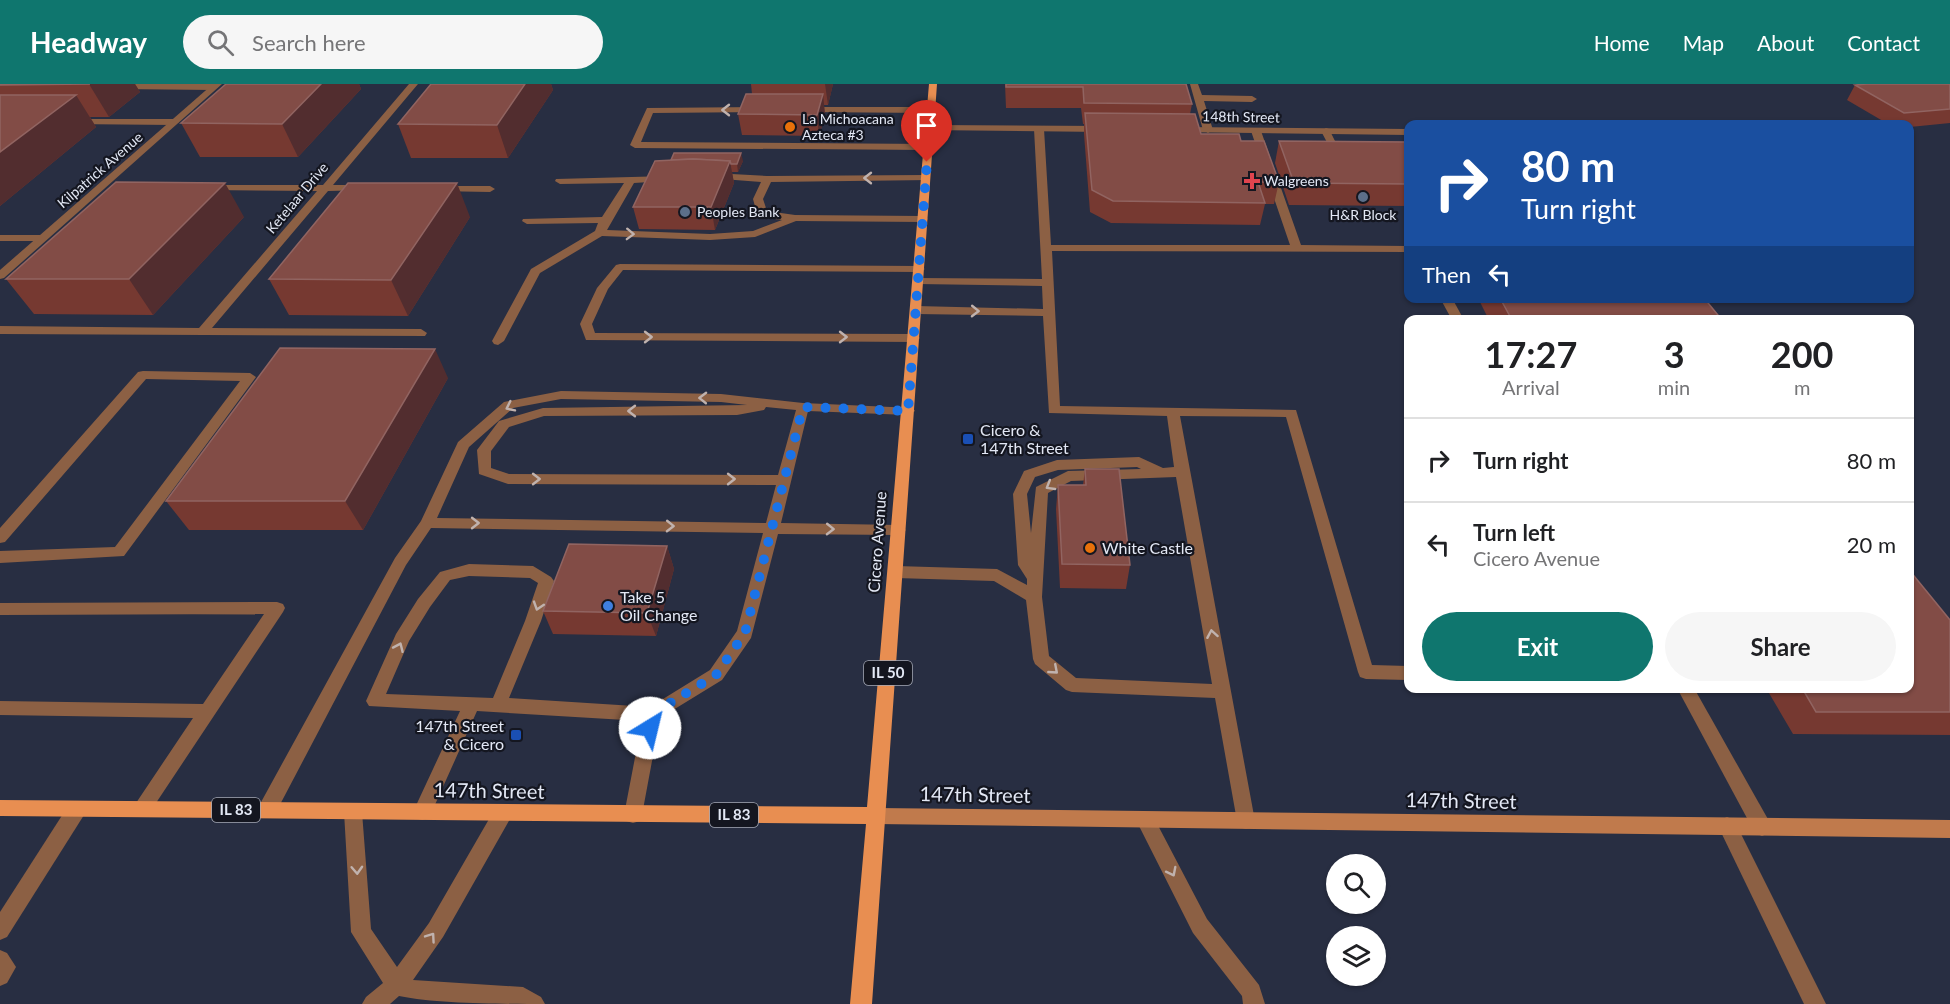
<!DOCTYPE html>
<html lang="en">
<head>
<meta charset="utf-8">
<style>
	:root { --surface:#fff; --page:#f6f6f6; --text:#202124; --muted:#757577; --line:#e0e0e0; --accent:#0f766e }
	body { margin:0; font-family:Lato,sans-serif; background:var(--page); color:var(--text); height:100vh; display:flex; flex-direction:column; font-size:22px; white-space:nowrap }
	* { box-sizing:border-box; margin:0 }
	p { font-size:20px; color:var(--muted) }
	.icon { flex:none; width:33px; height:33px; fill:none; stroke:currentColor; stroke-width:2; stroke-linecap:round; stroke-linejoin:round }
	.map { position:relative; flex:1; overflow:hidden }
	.panel { position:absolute; left:1404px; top:231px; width:510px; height:378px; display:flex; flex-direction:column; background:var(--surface); border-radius:12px; box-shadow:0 2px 4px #0004 }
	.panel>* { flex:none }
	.top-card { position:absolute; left:1404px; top:36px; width:510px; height:183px; border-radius:12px; box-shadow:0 2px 4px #0004; background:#1a4fa0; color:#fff; overflow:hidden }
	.buttons { position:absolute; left:1326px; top:770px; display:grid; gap:12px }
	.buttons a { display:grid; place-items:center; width:60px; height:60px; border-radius:50%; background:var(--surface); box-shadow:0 2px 4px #0004; font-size:30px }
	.pin { position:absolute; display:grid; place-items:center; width:51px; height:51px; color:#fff; margin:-62px -26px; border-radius:50% 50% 50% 0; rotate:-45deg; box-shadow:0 0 6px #0007 }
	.pin .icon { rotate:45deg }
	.me { position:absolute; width:66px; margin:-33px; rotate:36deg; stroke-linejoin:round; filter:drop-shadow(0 0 4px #0008) }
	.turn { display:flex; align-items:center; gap:21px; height:126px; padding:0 18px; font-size:27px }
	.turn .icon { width:78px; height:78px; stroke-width:2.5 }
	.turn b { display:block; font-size:42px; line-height:51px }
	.then { display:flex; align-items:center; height:57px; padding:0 18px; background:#0003; gap:12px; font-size:22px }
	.eta { display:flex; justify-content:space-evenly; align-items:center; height:102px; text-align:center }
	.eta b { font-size:36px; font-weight:700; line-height:42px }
	.button { display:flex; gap:12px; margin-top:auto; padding:12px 18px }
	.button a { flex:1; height:69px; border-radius:36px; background:var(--accent); color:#fff; font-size:24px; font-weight:700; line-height:69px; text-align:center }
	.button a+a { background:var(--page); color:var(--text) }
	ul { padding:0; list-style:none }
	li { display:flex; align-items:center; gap:18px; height:84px; padding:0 18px; border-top:2px solid var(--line) }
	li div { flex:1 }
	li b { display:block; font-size:22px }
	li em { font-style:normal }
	header { display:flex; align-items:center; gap:36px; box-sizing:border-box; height:84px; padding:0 30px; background:var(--accent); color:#fff }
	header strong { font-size:28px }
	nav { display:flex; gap:33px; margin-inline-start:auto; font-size:21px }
	.search { width:420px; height:54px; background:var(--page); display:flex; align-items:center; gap:15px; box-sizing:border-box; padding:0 21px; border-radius:33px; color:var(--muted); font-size:22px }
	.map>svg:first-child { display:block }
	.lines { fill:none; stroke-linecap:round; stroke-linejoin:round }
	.lane { fill:#8c6044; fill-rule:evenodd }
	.street { fill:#8c6044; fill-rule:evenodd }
	.secondary { fill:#c07a4c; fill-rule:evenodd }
	.primary { fill:#e88e51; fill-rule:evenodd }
	.wall { fill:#763931 }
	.shaded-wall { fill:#522d2f }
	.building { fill:#824c46; stroke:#916461; stroke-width:1.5 }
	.oneway { stroke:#c0b2ae }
	.route { stroke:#1a73e8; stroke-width:10; stroke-dasharray:0 18 }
	.food-dot { fill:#e8710a; stroke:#141620; stroke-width:2 }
	.health-dot { fill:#e0444e; stroke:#141620; stroke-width:2 }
	.service-dot { fill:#5c6f8a; stroke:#141620; stroke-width:2 }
	.transit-dot { fill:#1a4fb4; stroke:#141620; stroke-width:2 }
	.shop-dot { fill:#3f7fe0; stroke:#141620; stroke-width:2 }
	.labels { text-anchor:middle; stroke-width:4.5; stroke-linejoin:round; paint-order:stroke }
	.far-street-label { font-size:14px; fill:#e3e8f5; stroke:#141620 }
	.far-poi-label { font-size:14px; fill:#e3e8f5; stroke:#141620; text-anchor:start }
	.shield { fill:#141620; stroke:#a5a9b5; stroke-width:1.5 }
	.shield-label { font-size:15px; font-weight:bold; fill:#e3e8f5 }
	.poi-label { font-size:16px; fill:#e3e8f5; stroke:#141620; text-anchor:start }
	.street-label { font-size:16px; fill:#e3e8f5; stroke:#141620 }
	.near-street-label { font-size:20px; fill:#e3e8f5; stroke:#141620 }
</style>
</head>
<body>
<header>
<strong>Headway</strong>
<div class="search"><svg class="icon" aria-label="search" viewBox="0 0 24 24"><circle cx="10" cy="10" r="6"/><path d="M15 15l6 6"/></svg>Search here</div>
<nav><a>Home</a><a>Map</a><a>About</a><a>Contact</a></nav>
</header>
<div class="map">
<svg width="1950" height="920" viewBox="0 0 1950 920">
	<rect width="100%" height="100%" fill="#282e42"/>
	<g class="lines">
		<g class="lane">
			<polygon points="118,0 214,0 218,3 214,6 115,5 114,3"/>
			<polygon points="409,0 418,0 333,101 364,101 368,102 368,106 328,107 212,244 421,245 427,249 425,252 0,250 0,242 199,244 317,107 208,106 203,103 204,101 323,101"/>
			<polygon points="1190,0 1198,0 1202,11 1252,12 1257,15 1252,18 1204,17 1213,46 1208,49 1203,46"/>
			<polygon points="760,23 765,26 763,28 653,29 641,58 929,60 934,63 929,66 635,64 630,61 647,24"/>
			<polygon points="805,23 931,23 936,26 931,29 802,28 802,24"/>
			<polygon points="72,35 174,35 179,38 174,41 69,40 69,36"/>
			<path d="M1039,42L1044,45L1051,161H1290L1251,47L1256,44L1261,47L1301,161L1408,162V168L1052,167L1060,322L1296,326L1372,581L1408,582V596L1366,595L1360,593L1358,588L1286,333L1180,332L1255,737L1253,743L1246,745L1239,743L1237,737L1215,614L1072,608L1066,606L1035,580L1033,575L1026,516L994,497L896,494L891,492L888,488L891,484L896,482L997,485L1027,501V495L1018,481L1013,410L1024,387L1057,376L1139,373L1163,384L1174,383L1167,332L1049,329L1043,232L916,230L910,226L916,222L1043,225L1042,202L918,200L912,197L918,194L1042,195L1034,45ZM1137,383L1141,385L1068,387L1036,403L1031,449L1027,410L1035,393L1058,386ZM1176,393L1212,600L1076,594L1049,572L1042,513L1048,409L1071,397Z"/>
			<polygon points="1326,44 1329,45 1336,59 1352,60 1352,64 1330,64 1321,47"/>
			<polygon points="713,89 767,92 926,91 930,92 930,96 771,98 763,115 767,127 795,131 923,132 928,135 923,138 796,137 755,153 710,156 602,152 540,189 504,257 498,261 494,260 492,257 531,185 595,147 598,139 527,140 522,137 523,135 602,133 624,99 560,100 555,97 556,95 669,92 670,94 665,97 634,99 607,146 710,150 753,147 782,136 762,133 757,130 753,115 761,98 709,94 708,92"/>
			<polygon points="439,102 490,102 495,105 490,108 435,107 435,103"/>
			<polygon points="0,151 43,151 48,154 43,157 0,157"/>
			<polygon points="620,180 919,182 925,185 919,188 623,186 608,205 592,240 595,249 914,250 920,254 914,258 586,256 580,240 597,204 616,181"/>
			<polygon points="1440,214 1452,214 1464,236 1452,236"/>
			<polygon points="143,287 250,289 256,293 124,472 0,479 0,467 115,463 240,297 146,295 5,458 0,459 0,444 138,288"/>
			<path d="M561,307L721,310L803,319L913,324L915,327L908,331L808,327L781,439L899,441L906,446L899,451L778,450L751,554L722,596L660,634L642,731L640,737L633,739L626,737L624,731L642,637L477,627L429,734L422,736L415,734L413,728L460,627L369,622L366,617L396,550L418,515L440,488L469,480L533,482L551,493L554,497L541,537L509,614L650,623L710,586L737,547L763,449L431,444L406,481L274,732L267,734L260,732L258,726L260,720L395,474L421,437L458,358L504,318ZM561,315L721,318L747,321L543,324L499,337L477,366L479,390L508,400L776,401L766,439L437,434L469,363L513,324ZM766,323L796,326L778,391L509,390L491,384V367L509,343L544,332L737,331L764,326ZM469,492L530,494L538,499L525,537L493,614L386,610L409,557L430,523L450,496Z"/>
			<polygon points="277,518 283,520 285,524 283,528 148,731 141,733 134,731 132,725 193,634 0,631 0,617 203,620 264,530 0,531 0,519"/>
			<polygon points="1677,604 1694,604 1769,737 1771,743 1769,749 1762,752 1755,749"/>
			<polygon points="77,717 84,719 86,725 84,731 7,853 0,856 0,828 70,719"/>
			<path d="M353,720L360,722L362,728L371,845L397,883L429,839L496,723L503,721L510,723L512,729L510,735L443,853L413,896L523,903L541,913L545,920C503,920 438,920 399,912L390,920H362L366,913L383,899L351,848L344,728L346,722Z"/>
			<polygon points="1145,728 1152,730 1207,835 1259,901 1265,920 1243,920 1242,912 1193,849 1136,736 1138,730"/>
			<polygon points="1727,733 1734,736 1826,920 1804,920 1718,742 1720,736"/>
			<polygon points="0,866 7,869 16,883 7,899 0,902"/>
		</g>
		<g class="street">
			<polygon points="213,0 222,0 4,194 0,195 0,186"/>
			<polygon points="930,41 1104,42 1109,45 1104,48 927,46 927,42"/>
			<polygon points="1179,43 1408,45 1408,51 1176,48 1176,44"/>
		</g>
		<polygon class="secondary" points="876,724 1950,736 1950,754 876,740 869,738 867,732 869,726"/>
		<polygon class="primary" points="929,0 937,0 872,920 850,920 866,740 0,732 0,716 867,723"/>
	</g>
	<g class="wall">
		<polygon points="0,0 135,0 140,8 109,33 90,33 96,43 0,122"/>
		<polygon points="226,0 359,0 361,5 298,73 200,73 181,39"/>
		<polygon points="431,0 551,0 553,6 508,74 411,74 398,40"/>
		<polygon points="751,0 833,0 828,21 824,21 825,31 819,52 742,51 738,30 752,10"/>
		<polygon points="1005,0 1186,0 1192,20 1190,30 1201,50 1241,57 1279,98 1274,120 1265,120 1260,141 1111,139 1090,128 1084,50 1084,40 1083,40 1081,24 1006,24"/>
		<polygon points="1950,0 1950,39 1910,43 1910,40 1888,40 1847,16 1855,1"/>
		<polygon points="1279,57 1408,58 1408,122 1289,121 1275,79"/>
		<polygon points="655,77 743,77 738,88 732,88 734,99 715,146 639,145 633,123"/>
		<polygon points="244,133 153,231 34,230 6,195"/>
		<polygon points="470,133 408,232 289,231 269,195"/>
		<polygon points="1478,214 1704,214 1722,236 1489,236"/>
		<polygon points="448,294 363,446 189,446 166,417"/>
		<polygon points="1085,385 1130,481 1126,505 1060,504 1056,425 1058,401 1083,401"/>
		<polygon points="667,462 674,485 656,552 553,550 543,527"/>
		<polygon points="1950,536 1950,651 1793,650 1766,604 1910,604"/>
	</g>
	<g class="shaded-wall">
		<polygon points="89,0 135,0 140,8 109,33"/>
		<polygon points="321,0 359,0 361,5 298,73 282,40"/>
		<polygon points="525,0 551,0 553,6 508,74 497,41"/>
		<polygon points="825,0 833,0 828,21"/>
		<polygon points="823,10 825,31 819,52 817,31"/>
		<polygon points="76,11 96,43 0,122 0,68"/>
		<polygon points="741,69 743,77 738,88 737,80"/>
		<polygon points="730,77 734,99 715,146 711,123"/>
		<polygon points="225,99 244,133 153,231 129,195"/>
		<polygon points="457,99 470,133 408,232 391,196"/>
		<polygon points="435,265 448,294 363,446 345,417"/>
		<polygon points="667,462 674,485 656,552 647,529"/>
	</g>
	<g class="building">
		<polygon points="0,0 90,0 0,1"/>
		<polygon points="226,0 321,0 282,40 181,39"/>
		<polygon points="431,0 525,0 497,41 398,40"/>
		<polygon points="1006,0 1186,0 1192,20 1084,19 1083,3 1006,3"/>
		<polygon points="1867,0 1950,0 1950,25 1904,29 1855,1"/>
		<polygon points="746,10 823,10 817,31 738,30"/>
		<polygon points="0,11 76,11 0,68"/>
		<polygon points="1085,29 1195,30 1201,50 1239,50 1241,57 1264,57 1279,98 1258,98 1265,119 1113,117 1092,106"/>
		<polygon points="1279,57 1408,58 1408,100 1294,99"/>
		<polygon points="674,69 741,69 737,80 731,80 730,77 693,75 671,76"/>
		<polygon points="693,75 730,77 711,123 633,123 655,77"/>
		<polygon points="116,98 225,99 129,195 6,195"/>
		<polygon points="348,99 457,99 391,196 269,195"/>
		<polygon points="1500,214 1704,214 1722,236 1512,236"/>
		<polygon points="280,264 435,265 345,417 166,417"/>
		<polygon points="1085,385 1119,385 1130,481 1062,480 1058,401 1086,401"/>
		<polygon points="569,460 667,462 647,529 543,527"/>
		<polygon points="1910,487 1950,536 1950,628 1816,628 1802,604 1910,604"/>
	</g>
	<defs><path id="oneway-chevron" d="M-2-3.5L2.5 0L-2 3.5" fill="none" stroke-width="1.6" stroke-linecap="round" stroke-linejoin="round" transform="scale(1.5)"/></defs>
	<g class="oneway">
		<use href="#oneway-chevron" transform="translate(726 26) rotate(180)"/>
		<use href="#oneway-chevron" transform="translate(868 94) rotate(180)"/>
		<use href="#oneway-chevron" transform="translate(630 150) rotate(2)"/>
		<use href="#oneway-chevron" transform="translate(975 227) rotate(1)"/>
		<use href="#oneway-chevron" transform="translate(648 253)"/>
		<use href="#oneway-chevron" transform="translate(843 253)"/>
		<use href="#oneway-chevron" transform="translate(703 314) rotate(-179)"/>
		<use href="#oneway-chevron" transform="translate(510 323) rotate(154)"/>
		<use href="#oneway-chevron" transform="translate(632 327) rotate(180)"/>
		<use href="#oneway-chevron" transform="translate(536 395)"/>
		<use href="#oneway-chevron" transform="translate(731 395)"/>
		<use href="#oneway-chevron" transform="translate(1050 402) rotate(149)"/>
		<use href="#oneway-chevron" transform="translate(475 439)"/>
		<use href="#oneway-chevron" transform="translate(670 442) rotate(1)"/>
		<use href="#oneway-chevron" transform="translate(830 445) rotate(1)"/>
		<use href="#oneway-chevron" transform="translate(538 522) rotate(108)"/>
		<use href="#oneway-chevron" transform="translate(1212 550) rotate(-100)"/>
		<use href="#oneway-chevron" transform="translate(399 563) rotate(-66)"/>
		<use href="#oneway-chevron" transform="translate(1054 586) rotate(41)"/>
		<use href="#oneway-chevron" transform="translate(357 786) rotate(87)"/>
		<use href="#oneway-chevron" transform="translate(1172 788) rotate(63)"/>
		<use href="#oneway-chevron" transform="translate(431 853) rotate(-55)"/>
	</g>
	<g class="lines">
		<polyline class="route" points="650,644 652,630 716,591 745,549 803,323 908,327 927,78"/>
	</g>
	<g class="food-dot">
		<circle cx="790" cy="43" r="6"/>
		<circle cx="1090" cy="464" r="6"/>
	</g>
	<path class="health-dot" d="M1249 88h6v6h6v6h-6v6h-6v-6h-6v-6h6z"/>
	<g class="service-dot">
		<circle cx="1363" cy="113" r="6"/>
		<circle cx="685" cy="128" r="6"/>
	</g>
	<g class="transit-dot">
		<rect x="962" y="349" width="12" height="12" rx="3"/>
		<rect x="510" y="645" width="12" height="12" rx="3"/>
	</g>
	<circle class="shop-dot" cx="608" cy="522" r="6"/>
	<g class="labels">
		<g class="far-street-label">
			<text transform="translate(1241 33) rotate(1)" y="5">148th Street</text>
			<text transform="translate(100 86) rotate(-41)" y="5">Kilpatrick Avenue</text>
			<text transform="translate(297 114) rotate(-50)" y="5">Ketelaar Drive</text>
		</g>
		<g class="far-poi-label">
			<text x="802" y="40">La Michoacana<tspan x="802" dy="16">Azteca #3</tspan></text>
			<text x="1264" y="102">Walgreens</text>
			<text x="697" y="133">Peoples Bank</text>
			<text x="1363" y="136" text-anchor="middle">H&amp;R Block</text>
		</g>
		<g class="shield">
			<rect x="864" y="577" width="48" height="24" rx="4.5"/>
			<rect x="212" y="714" width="48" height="24" rx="4.5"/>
			<rect x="710" y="719" width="48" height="24" rx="4.5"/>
		</g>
		<g class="shield-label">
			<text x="888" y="594">IL 50</text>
			<text x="236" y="731">IL 83</text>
			<text x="734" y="736">IL 83</text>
		</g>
		<g class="poi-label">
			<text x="980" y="352">Cicero &amp;<tspan x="980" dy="18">147th Street</tspan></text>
			<text x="1102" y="470">White Castle</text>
			<text x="620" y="519">Take 5<tspan x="620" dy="18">Oil Change</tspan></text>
			<text x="504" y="648" text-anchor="end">147th Street<tspan x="504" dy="18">&amp; Cicero</tspan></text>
		</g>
		<g class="street-label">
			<text transform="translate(877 458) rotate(-86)" y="6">Cicero Avenue</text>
		</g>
		<g class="near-street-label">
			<text transform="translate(489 707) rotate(1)" y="7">147th Street</text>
			<text transform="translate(975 711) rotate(1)" y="7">147th Street</text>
			<text transform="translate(1461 717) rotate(1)" y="7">147th Street</text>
		</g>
	</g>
</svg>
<div class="buttons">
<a><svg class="icon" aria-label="search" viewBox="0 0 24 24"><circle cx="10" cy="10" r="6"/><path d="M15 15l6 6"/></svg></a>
<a><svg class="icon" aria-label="layers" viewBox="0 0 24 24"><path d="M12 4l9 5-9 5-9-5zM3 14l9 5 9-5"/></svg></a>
</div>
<div class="pin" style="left:927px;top:78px;background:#d93025"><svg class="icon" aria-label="arrive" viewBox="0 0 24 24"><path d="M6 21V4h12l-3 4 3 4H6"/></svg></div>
<svg class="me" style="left:650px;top:644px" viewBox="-20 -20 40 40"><circle r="19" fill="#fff"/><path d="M0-13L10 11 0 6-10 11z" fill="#1a73e8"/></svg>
<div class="top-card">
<div class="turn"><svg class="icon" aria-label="right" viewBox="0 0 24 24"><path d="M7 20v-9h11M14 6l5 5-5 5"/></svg><div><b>80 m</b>Turn right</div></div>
<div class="then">Then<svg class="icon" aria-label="left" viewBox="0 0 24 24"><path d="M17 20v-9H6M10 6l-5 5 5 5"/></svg></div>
</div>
<section class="panel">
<div class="eta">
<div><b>17:27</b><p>Arrival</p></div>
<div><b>3</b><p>min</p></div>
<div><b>200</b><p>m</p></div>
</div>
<ul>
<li><svg class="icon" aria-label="right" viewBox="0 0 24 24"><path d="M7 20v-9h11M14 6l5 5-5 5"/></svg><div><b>Turn right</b></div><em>80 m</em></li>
<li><svg class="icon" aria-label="left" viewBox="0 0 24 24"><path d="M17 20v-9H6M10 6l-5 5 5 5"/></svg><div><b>Turn left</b><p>Cicero Avenue</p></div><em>20 m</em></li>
</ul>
<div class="button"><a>Exit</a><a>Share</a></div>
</section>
</div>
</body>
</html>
